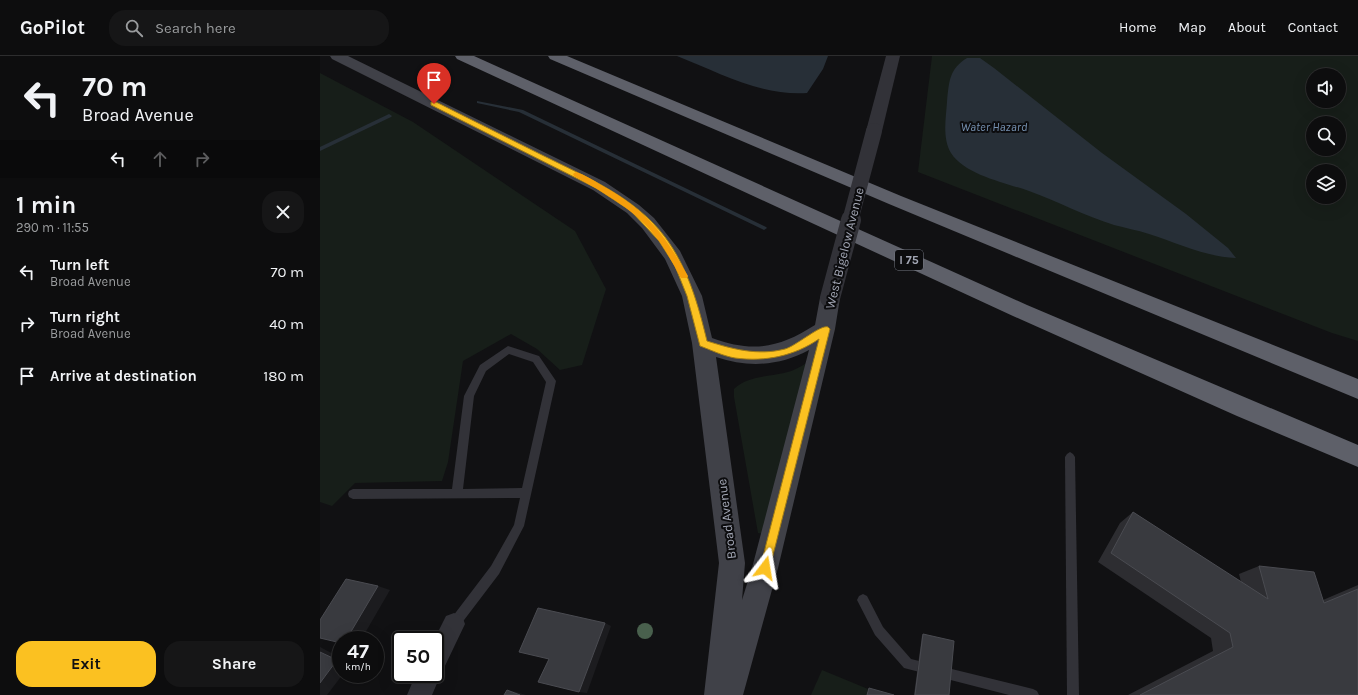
<!DOCTYPE html>
<html lang="en">
<head>
<meta charset="utf-8">
<style>
	:root { --surface:#0d0d0e; --page:#161617; --text:#f1f3f6; --muted:#9a9c9e; --line:#2d2d2e; --accent:#fbc121 }
	body { margin:0; font-family:Karla,sans-serif; background:var(--page); color:var(--text); height:100vh; display:flex; flex-direction:column; font-size:15px; white-space:nowrap }
	* { box-sizing:border-box; margin:0 }
	p { font-size:13px; color:var(--muted) }
	.icon { flex:none; width:22px; height:22px; fill:none; stroke:currentColor; stroke-width:2; stroke-linecap:round; stroke-linejoin:round }
	.map { position:relative; flex:1; overflow:hidden }
	.details { display:flex; flex-direction:column; background:var(--surface); width:320px }
	.details>* { flex:none }
	.top-card { background:#0d0d0e; color:var(--text); overflow:hidden }
	.buttons { position:absolute; left:986px; top:12px; display:grid; gap:8px }
	.buttons a { display:grid; place-items:center; width:40px; height:40px; border-radius:50%; background:var(--surface); box-shadow:0 4px 16px #0002,0 0 0 1px var(--line); font-size:20px }
	.speed { position:absolute; left:12px; top:575px; display:flex; gap:8px; font-size:20px; font-weight:700; text-align:center }
	.speed>* { display:grid; place-content:center; width:52px; height:52px; border-radius:50%; background:var(--surface); box-shadow:0 4px 16px #0002,0 0 0 1px var(--line); line-height:1 }
	.speed small { font-size:10px; font-weight:400 }
	.speed .limit { border:2px solid #111; border-radius:6px; background:#fff; color:#111 }
	.pin { position:absolute; display:grid; place-items:center; width:34px; height:34px; color:#fff; margin:-41px -17px; border-radius:50% 50% 50% 0; rotate:-45deg; box-shadow:0 0 4px #0007 }
	.pin .icon { rotate:45deg }
	.me { position:absolute; width:44px; margin:-22px; rotate:14deg; stroke-linejoin:round; filter:drop-shadow(0 0 3px #0008) }
	.turn { display:flex; align-items:center; gap:14px; height:84px; padding:0 16px; font-size:18px }
	.turn .icon { width:52px; height:52px; stroke-width:2.5 }
	.turn b { display:block; font-size:28px; line-height:34px }
	.lanes { display:flex; align-items:center; height:38px; padding:0 16px; background:#0003; justify-content:center; gap:20px; direction:ltr }
	.lanes .off { opacity:.35 }
	.round { display:grid; place-items:center; flex:none; width:42px; height:42px; border-radius:16px; background:var(--page) }
	.headline { display:flex; align-items:center; justify-content:space-between; height:68px; padding:0 16px }
	h1 { font-size:24px; font-weight:700; line-height:30px }
	.action { display:flex; gap:8px; margin-top:auto; padding:8px 16px }
	.action a { flex:1; height:46px; border-radius:16px; background:var(--accent); color:#111; font-size:16px; font-weight:700; line-height:46px; text-align:center }
	.action a+a { background:var(--page); color:var(--text) }
	ul { padding:0; list-style:none }
	li { display:flex; align-items:center; gap:12px; height:52px; padding:0 16px }
	li div { flex:1 }
	li b { display:block; font-size:15px }
	li em { font-style:normal }
	header { display:flex; align-items:center; gap:24px; box-sizing:border-box; height:56px; padding:0 20px; background:var(--surface); border-bottom:1px solid var(--line) }
	header strong { font-size:19px }
	nav { display:flex; gap:22px; margin-inline-start:auto; font-size:14px }
	.search { width:280px; height:36px; background:var(--page); display:flex; align-items:center; gap:10px; box-sizing:border-box; padding:0 14px; border-radius:16px; color:var(--muted); font-size:15px }
	main { display:flex; flex:1; min-height:0 }
	.map>svg:first-child { display:block }
	.green { fill:#171e19; fill-rule:evenodd }
	.water { fill:#272f37 }
	.lines { fill:none; stroke-linecap:round; stroke-linejoin:round }
	.stream { fill:#272f37; fill-rule:evenodd }
	.service { fill:#323238; fill-rule:evenodd }
	.minor { fill:#323238; fill-rule:evenodd }
	.tertiary { fill:#323238; fill-rule:evenodd }
	.secondary { fill:#404148; fill-rule:evenodd }
	.motorway { fill:#5e6069; fill-rule:evenodd }
	.tertiary-bridge-far1 { stroke:#323238; stroke-width:16 }
	.tertiary-bridge { stroke:#323238; stroke-width:20 }
	.tree { fill:#49604d }
	.wall { fill:#2d2d31 }
	.shaded-wall { fill:#1c1c1f }
	.building { fill:#393a3f; stroke:#4a4b51 }
	.route { fill:#fbc121; stroke:#a37d15 }
	.slow { fill:#f59e0b }
	.labels { text-anchor:middle; stroke-width:4; stroke-linejoin:round; paint-order:stroke }
	.far-water-label { font-size:12px; font-style:italic; fill:#7692b2; stroke:#0c0c0e }
	.shield { fill:#0c0c0e; stroke:#757882; stroke-width:1 }
	.shield-label { font-size:12px; font-weight:bold; fill:#a2a6b4 }
	.street-label { font-size:13px; fill:#a2a6b4; stroke:#0c0c0e }
</style>
</head>
<body>
<header>
<strong>GoPilot</strong>
<div class="search"><svg class="icon" aria-label="search" viewBox="0 0 24 24"><circle cx="10" cy="10" r="6"/><path d="M15 15l6 6"/></svg>Search here</div>
<nav><a>Home</a><a>Map</a><a>About</a><a>Contact</a></nav>
</header>
<main>
<section class="details">
<div class="top-card">
<div class="turn"><svg class="icon" aria-label="left" viewBox="0 0 24 24"><path d="M17 20v-9H6M10 6l-5 5 5 5"/></svg><div><b>70 m</b>Broad Avenue</div></div>
<div class="lanes"><svg class="icon" aria-label="left" viewBox="0 0 24 24"><path d="M17 20v-9H6M10 6l-5 5 5 5"/></svg><svg class="icon off" aria-label="ahead" viewBox="0 0 24 24"><path d="M12 20V5M6 11l6-6 6 6"/></svg><svg class="icon off" aria-label="right" viewBox="0 0 24 24"><path d="M7 20v-9h11M14 6l5 5-5 5"/></svg></div>
</div>
<div class="headline"><div><h1>1 min</h1><p>290 m · 11:55</p></div><a class="round"><svg class="icon" aria-label="close" viewBox="0 0 24 24"><path d="M6 6l12 12M18 6L6 18"/></svg></a></div>
<ul>
<li><svg class="icon" aria-label="left" viewBox="0 0 24 24"><path d="M17 20v-9H6M10 6l-5 5 5 5"/></svg><div><b>Turn left</b><p>Broad Avenue</p></div><em>70 m</em></li>
<li><svg class="icon" aria-label="right" viewBox="0 0 24 24"><path d="M7 20v-9h11M14 6l5 5-5 5"/></svg><div><b>Turn right</b><p>Broad Avenue</p></div><em>40 m</em></li>
<li><svg class="icon" aria-label="arrive" viewBox="0 0 24 24"><path d="M6 21V4h12l-3 4 3 4H6"/></svg><div><b>Arrive at destination</b></div><em>180 m</em></li>
</ul>
<div class="action"><a>Exit</a><a>Share</a></div>
</section>
<div class="map">
<svg width="1038" height="639" viewBox="0 0 1038 639">
	<rect width="100%" height="100%" fill="#111113"/>
	<g class="green">
		<path d="M612,0H1038V285L1012,277L598,116ZM993,19H1019V45H993ZM993,67H1019V93H993ZM993,115H1019V141H993Z"/>
		<polygon points="0,17 93,66 255,175 286,233 262,309 240,314 217,293 191,278 143,305 128,406 122,425 35,427 12,450 0,446"/>
		<path d="M489,305L443,478L438,477L414,341V333C427,320 447,321 464,317C473,315 481,311 489,305Z"/>
		<polygon points="502,614 548,633 547,639 491,639"/>
	</g>
	<g class="water">
		<path d="M357,0H508L503,13L487,37C441,40 400,17 357,0Z"/>
		<path d="M647,2H660L674,12L782,97L866,158L908,192L916,202C886,201 857,187 829,178C817,174 805,172 794,169C765,160 737,145 709,135C686,127 645,119 631,97C622,82 626,62 627,46C629,26 629,13 647,2Z"/>
	</g>
	<g class="lines">
		<g class="stream">
			<polygon points="157,45 203,54 446,171 447,172 444,174 442,173 199,56 157,47"/>
			<polygon points="69,58 72,60 71,61 0,95 0,91"/>
		</g>
		<g class="service">
			<path d="M188,290L219,300L236,325L204,470L179,518L138,572L134,574L130,572L128,568L130,564L171,510L194,469L200,442L33,443L29,441L28,438L29,435L33,433H132L144,340L160,309ZM189,298L213,306L226,326L202,432L143,433L154,340L166,315Z"/>
			<polygon points="750,396 753,398 755,401 759,639 747,639 745,401 747,398"/>
			<polygon points="543,538 547,540 563,571 591,603 713,633 717,635 719,639 689,639 584,612 555,579 537,544 539,540"/>
		</g>
		<polygon class="minor" points="134,557 142,560 145,568 123,614 120,616 121,618 112,639 87,639 96,618 115,618 114,584 126,560"/>
		<polygon class="tertiary" points="566,0 580,0 562,75 560,79 554,80 548,79 546,75"/>
		<path class="secondary" d="M10,0H28L285,126L319,149L334,162L360,195L382,240L392,282C433,297 459,292 495,269L500,242L503,236L510,234L517,236L520,242L515,273L458,512L423,639H384L399,507L372,287L362,240L345,203L322,172L307,157L273,134L12,3ZM489,294L432,512L422,544L425,507L396,301C429,312 459,310 489,294Z"/>
		<g class="motorway">
			<polygon points="135,0 154,0 707,249 1038,389 1038,411 917,360 693,260 137,3"/>
			<polygon points="228,0 247,0 581,140 1038,323 1038,343 569,148 230,3"/>
		</g>
		<polyline class="tertiary-bridge-far1" points="530,165 554,75"/>
		<polyline class="tertiary-bridge" points="510,242 531,164"/>
	</g>
	<circle class="tree" cx="325" cy="575" r="8"/>
	<g class="wall">
		<polygon points="813,456 921,526 919,518 939,510 1003,544 1038,529 1038,639 808,639 893,595 891,582 778,506 800,467"/>
		<polygon points="603,578 629,639 594,639 602,579"/>
	</g>
	<g class="shaded-wall">
		<polygon points="58,530 70,534 41,584 26,584"/>
		<polygon points="285,567 291,570 267,637 259,636"/>
		<polygon points="0,591 21,602 21,618 23,618 7,639 0,639"/>
		<polygon points="187,634 196,636 206,639 200,639"/>
	</g>
	<g class="building">
		<polygon points="813,456 948,543 939,510 994,516 1004,547 1038,533 1038,639 820,639 913,591 910,577 791,497"/>
		<polygon points="26,523 58,530 26,584 21,584 21,587 0,582 0,564"/>
		<polygon points="218,552 285,567 259,636 218,626 229,603 199,596"/>
		<polygon points="603,578 634,585 629,639 595,639"/>
		<polygon points="0,596 17,604 0,627"/>
		<polygon points="549,632 574,639 547,639"/>
		<polygon points="187,634 200,639 184,639"/>
	</g>
	<path class="route" d="M111,46H116C151,64 187,81 222,99C266,121 315,141 345,181C368,212 378,248 387,285C412,293 438,300 465,293C476,290 501,268 508,271L510,273L449,515L445,517L441,515L440,512L499,283C474,300 446,306 415,302C403,300 391,294 380,290L367,240L355,210L339,185L311,155L276,132L111,49Z"/>
	<path class="slow" d="M256,116C265,119 273,124 281,129C325,153 343,176 368,220L367,222H361C354,210 347,196 339,185C318,155 284,137 254,120L253,118Z"/>
	<g class="labels">
		<g class="far-water-label">
			<text x="674" y="75">Water Hazard</text>
		</g>
		<rect class="shield" x="575" y="194" width="28" height="20" rx="3"/>
		<g class="shield-label">
			<text x="589" y="208">I 75</text>
		</g>
		<g class="street-label">
			<text transform="translate(524 192) rotate(-76)" y="5">West Bigelow Avenue</text>
			<text transform="translate(406 463) rotate(-97)" y="5">Broad Avenue</text>
		</g>
	</g>
</svg>
<div class="buttons">
<a><svg class="icon" aria-label="sound" viewBox="0 0 24 24"><path d="M4 9h4l5-4v14l-5-4H4zM17 9q2 3 0 6"/></svg></a>
<a><svg class="icon" aria-label="search" viewBox="0 0 24 24"><circle cx="10" cy="10" r="6"/><path d="M15 15l6 6"/></svg></a>
<a><svg class="icon" aria-label="layers" viewBox="0 0 24 24"><path d="M12 4l9 5-9 5-9-5zM3 14l9 5 9-5"/></svg></a>
</div>
<div class="speed"><div>47<small>km/h</small></div><div class="limit">50</div></div>
<div class="pin" style="left:114px;top:48px;background:#d93025"><svg class="icon" aria-label="arrive" viewBox="0 0 24 24"><path d="M6 21V4h12l-3 4 3 4H6"/></svg></div>
<svg class="me" style="left:445px;top:512px" viewBox="-20 -20 40 40"><path d="M0-17L14 15 0 8-14 15z" fill="#fbc121" stroke="#fff" stroke-width="4"/></svg>
</div>
</main>
</body>
</html>
